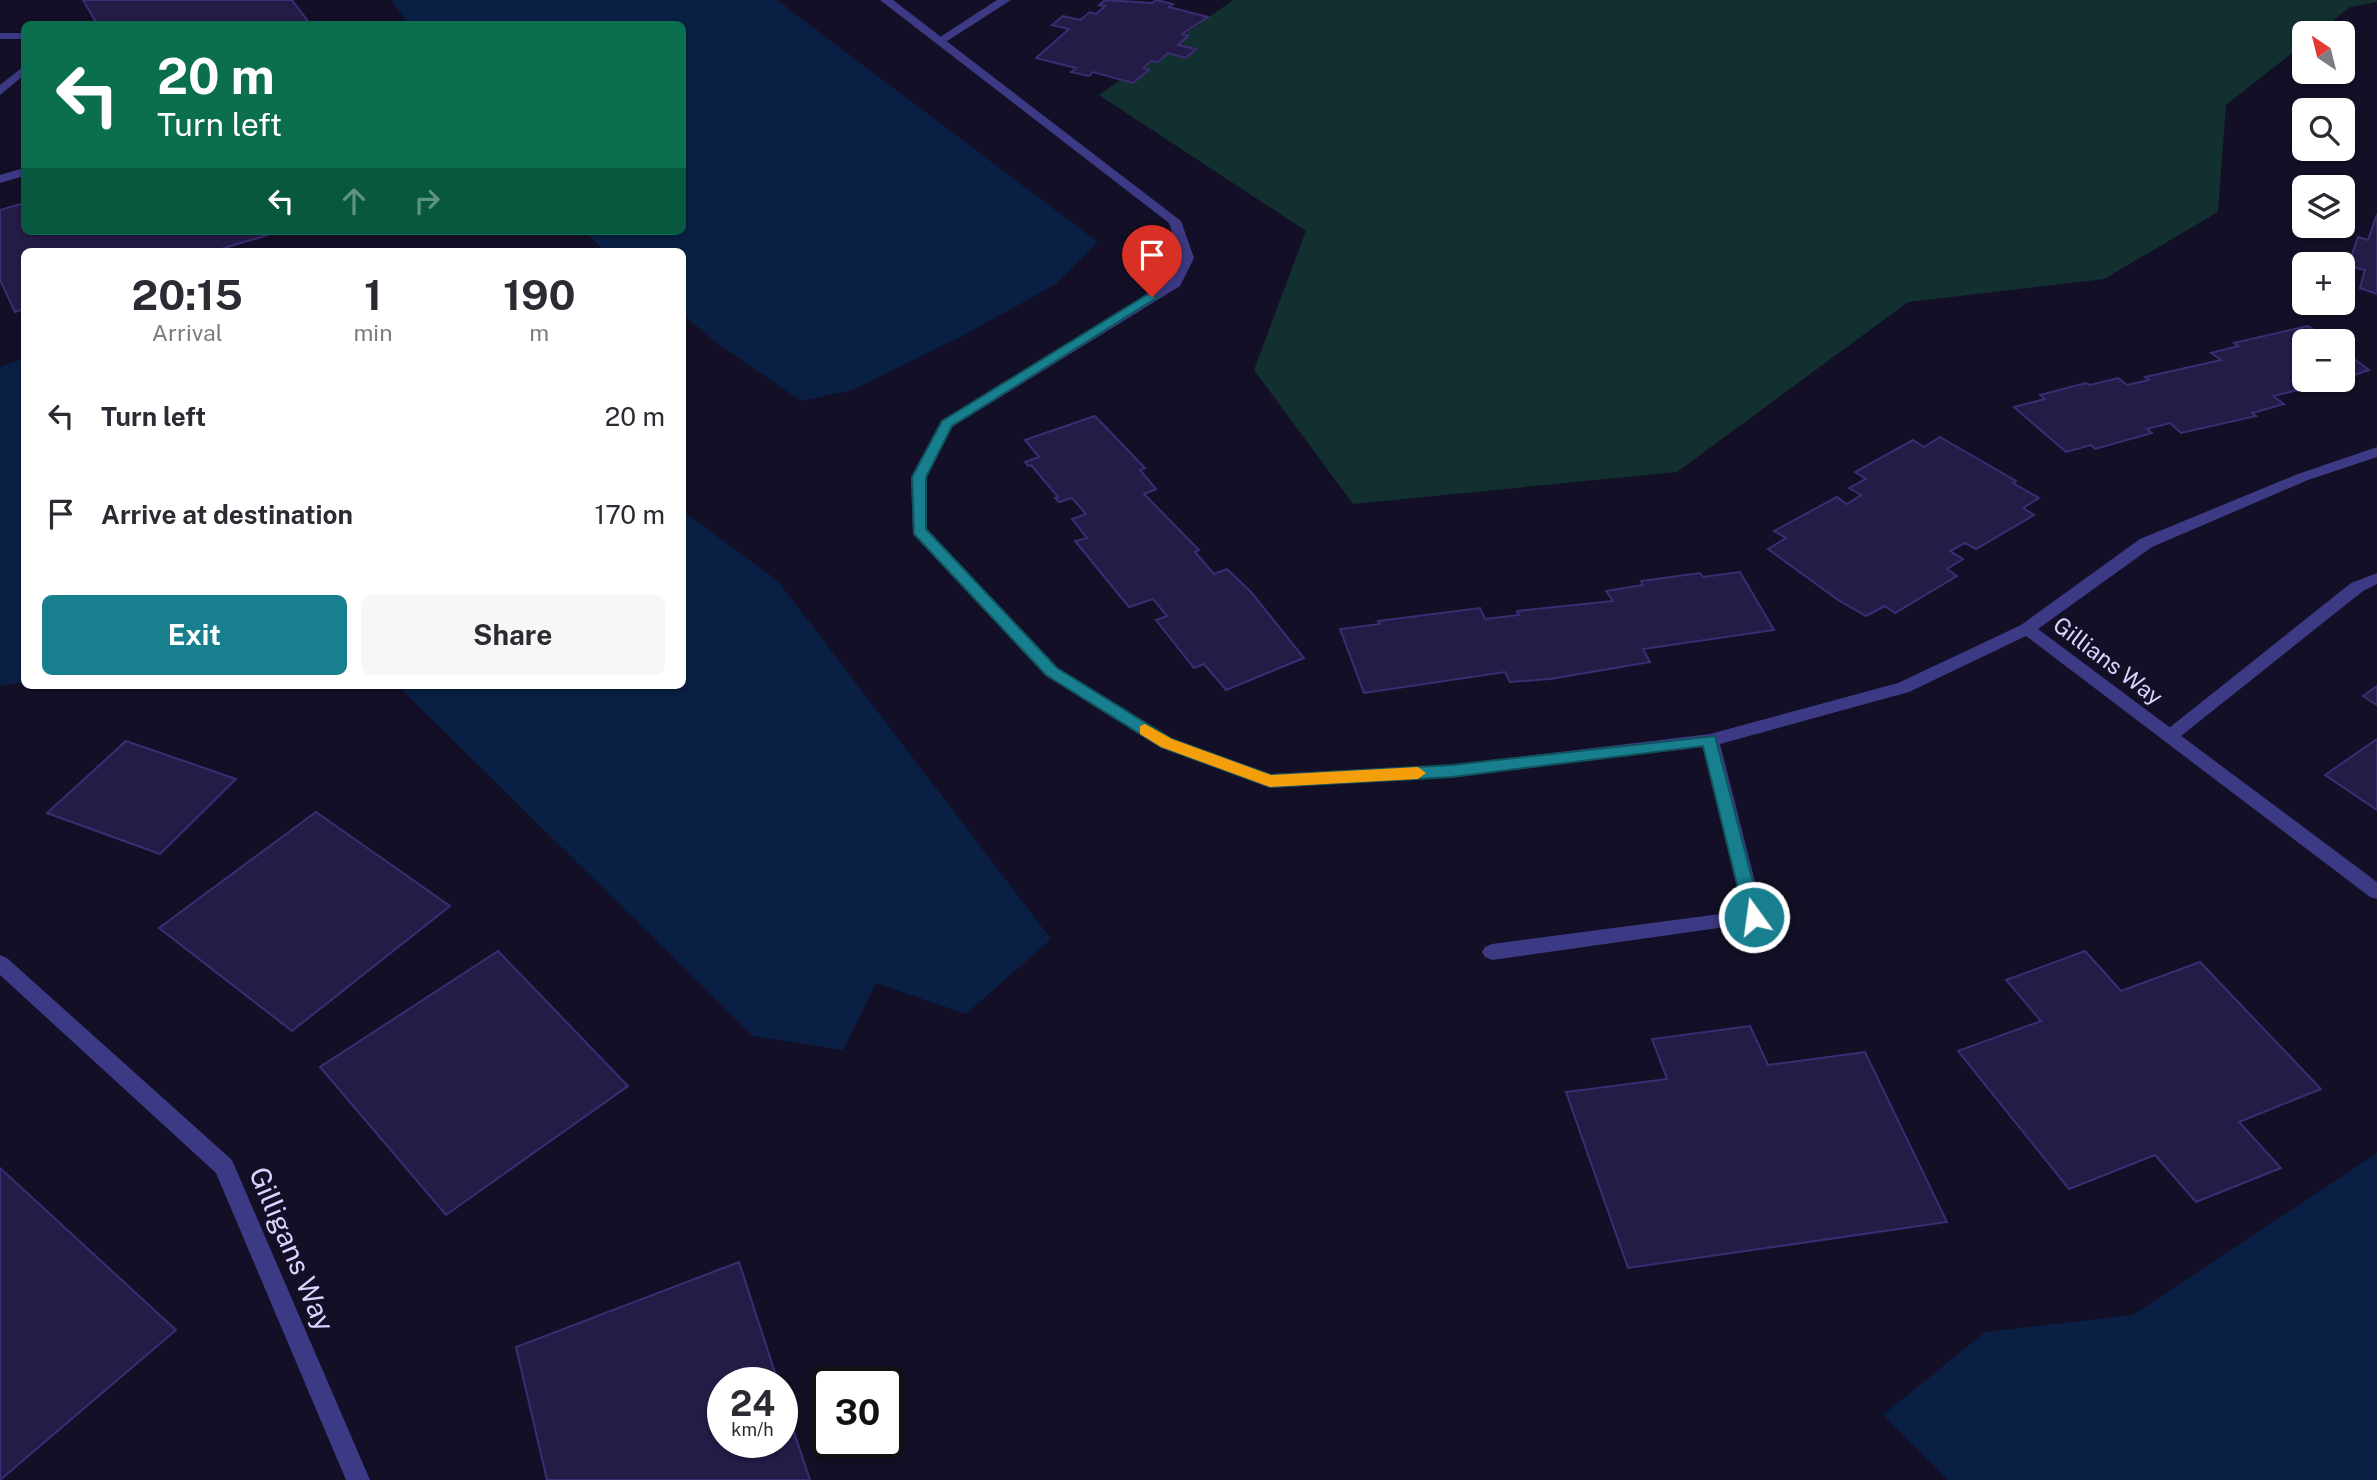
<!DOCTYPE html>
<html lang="en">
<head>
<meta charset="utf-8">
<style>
	:root { --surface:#fff; --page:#f7f7f7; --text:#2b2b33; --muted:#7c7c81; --accent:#187f8f }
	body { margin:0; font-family:"Public Sans",sans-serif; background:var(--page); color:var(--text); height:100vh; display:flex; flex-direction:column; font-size:26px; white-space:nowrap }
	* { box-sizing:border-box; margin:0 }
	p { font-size:23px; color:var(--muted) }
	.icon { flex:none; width:38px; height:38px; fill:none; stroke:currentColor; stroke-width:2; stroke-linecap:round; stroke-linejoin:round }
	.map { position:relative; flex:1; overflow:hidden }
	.sheet { position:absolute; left:21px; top:248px; width:665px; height:441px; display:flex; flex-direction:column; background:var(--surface); border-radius:10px; box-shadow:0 2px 5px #0004 }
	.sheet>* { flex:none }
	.banner { position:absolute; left:21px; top:21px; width:665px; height:214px; border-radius:10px; box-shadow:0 2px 5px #0004; background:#0b6e4f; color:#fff; overflow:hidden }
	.needle { width:46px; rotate:325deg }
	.fabs { position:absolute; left:2292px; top:21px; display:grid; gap:14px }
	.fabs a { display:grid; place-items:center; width:63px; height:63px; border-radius:10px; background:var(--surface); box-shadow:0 2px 5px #0004; font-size:35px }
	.speed { position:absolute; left:707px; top:1367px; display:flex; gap:14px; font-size:35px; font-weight:700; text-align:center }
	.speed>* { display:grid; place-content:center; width:91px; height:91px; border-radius:50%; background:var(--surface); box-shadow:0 2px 5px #0004; line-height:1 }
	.speed small { font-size:18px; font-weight:400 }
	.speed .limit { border:4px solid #111; border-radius:10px; background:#fff; color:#111 }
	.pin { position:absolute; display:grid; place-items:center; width:60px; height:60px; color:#fff; margin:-72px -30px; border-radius:50% 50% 50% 0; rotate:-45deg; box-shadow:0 0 7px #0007 }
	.pin .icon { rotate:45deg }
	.me { position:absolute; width:77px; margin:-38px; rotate:346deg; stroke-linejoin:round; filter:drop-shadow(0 0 5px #0008) }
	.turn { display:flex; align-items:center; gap:24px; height:147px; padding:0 21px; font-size:32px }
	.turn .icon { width:91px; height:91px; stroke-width:2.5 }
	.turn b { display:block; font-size:49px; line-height:60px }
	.lanes { display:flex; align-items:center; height:66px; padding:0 21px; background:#0003; justify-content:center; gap:35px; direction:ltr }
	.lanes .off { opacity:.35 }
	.eta { display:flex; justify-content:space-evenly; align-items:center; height:119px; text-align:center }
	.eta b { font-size:42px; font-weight:700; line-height:49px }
	.button { display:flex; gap:14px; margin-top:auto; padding:14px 21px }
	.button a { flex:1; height:80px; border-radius:10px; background:var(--accent); color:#fff; font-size:28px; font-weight:700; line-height:80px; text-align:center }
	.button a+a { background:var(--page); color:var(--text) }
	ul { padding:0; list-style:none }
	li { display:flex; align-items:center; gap:21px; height:98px; padding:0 21px }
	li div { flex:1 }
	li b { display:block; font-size:26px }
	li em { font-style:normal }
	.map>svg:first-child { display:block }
	.green { fill:#12302f }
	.water { fill:#0a1f44 }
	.building { fill:#241b47; stroke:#3b2d73; stroke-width:2 }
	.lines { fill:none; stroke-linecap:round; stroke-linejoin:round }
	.service { fill:#3d3a85; fill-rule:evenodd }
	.minor { fill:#3d3a85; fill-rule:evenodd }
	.route { fill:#187f8f; stroke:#10535d; stroke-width:2 }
	.slow { fill:#f59e0b }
	.labels { text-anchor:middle; stroke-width:7; stroke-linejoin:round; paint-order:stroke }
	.street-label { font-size:23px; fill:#d9d4ff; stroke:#130f26 }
	.near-street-label { font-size:28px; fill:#d9d4ff; stroke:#130f26 }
</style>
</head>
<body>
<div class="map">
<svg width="2377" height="1480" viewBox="0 0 2377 1480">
	<rect width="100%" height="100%" fill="#130f26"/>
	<polygon class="green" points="1233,0 2377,0 2377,2 2350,7 2317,33 2305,33 2305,43 2226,105 2218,212 2104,279 1908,302 1677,472 1353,504 1254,370 1306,231 1099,95"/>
	<g class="water">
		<polygon points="391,0 777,0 1098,242 1056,284 964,335 853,390 801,401 717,343 683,315 682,252 605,252 585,231 682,231 682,24 409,24"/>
		<polygon points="24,358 24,682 0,686 0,367"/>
		<polygon points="683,511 778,581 1051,939 966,1014 876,983 843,1050 753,1036 398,686 682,686"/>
		<polygon points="2377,1153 2377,1480 1948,1480 1883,1415 1985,1332 2133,1315"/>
	</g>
	<g class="building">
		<polygon points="83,0 292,0 310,24 97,24"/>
		<polygon points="1105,0 1152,3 1156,0 1173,4 1169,7 1208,17 1182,34 1188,36 1178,45 1196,49 1186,58 1168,53 1158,62 1151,61 1143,68 1149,70 1133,83 1093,72 1089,76 1071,72 1076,68 1036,58 1069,29 1052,25 1063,16 1080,20 1090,12 1096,14 1105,6 1099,5"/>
		<polygon points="24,203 24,231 281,231 211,252 24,252 24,309 15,312 0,280 0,210"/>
		<polygon points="2377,214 2377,294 2360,288 2365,270 2348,266 2358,237 2368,240"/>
		<polygon points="2308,326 2329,341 2305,341 2305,380 2340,380 2273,396 2284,404 2252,413 2256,416 2181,433 2170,423 2147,429 2152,433 2095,449 2091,445 2066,452 2014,407 2045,399 2040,395 2086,383 2090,385 2118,378 2127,385 2149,380 2145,377 2221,360 2211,353 2238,346 2234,343"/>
		<polygon points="2343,351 2369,370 2343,379"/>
		<polygon points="1095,416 1145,468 1140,470 1156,489 1144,494 1199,550 1195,552 1214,574 1227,569 1251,592 1304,658 1226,690 1204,664 1194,668 1156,620 1167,616 1153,599 1129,607 1075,541 1087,538 1072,519 1086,514 1072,498 1059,502 1055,498 1058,497 1031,465 1028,466 1025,462 1039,457 1025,440"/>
		<polygon points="1940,437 2016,481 2013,483 2039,498 2023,508 2034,515 1976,549 1965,543 1950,551 1963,559 1947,569 1957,576 1895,613 1885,606 1866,616 1838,600 1768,549 1786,538 1774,531 1837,497 1847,504 1861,495 1849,488 1866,479 1855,472 1913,440 1924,447"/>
		<polygon points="1740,572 1774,630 1643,649 1650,662 1550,679 1510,682 1505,672 1364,693 1340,629 1380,624 1378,621 1480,608 1485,619 1519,615 1517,611 1613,601 1606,591 1643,585 1641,581 1700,573 1703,577"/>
		<polygon points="2377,686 2377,705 2363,696"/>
		<polygon points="2377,739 2377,810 2325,775"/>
		<polygon points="126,741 236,779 160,854 47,813"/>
		<polygon points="316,812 450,906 292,1031 159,928"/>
		<polygon points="498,951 628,1086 446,1215 320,1067"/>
		<polygon points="2085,951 2121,991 2200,962 2321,1089 2239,1122 2281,1168 2196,1202 2155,1155 2069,1189 1958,1051 2041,1021 2006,980"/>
		<polygon points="1750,1026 1768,1065 1865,1052 1947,1222 1628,1268 1566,1092 1667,1079 1652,1039"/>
		<polygon points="0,1168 176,1330 0,1480"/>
		<polygon points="739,1262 778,1382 723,1382 723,1442 782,1442 782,1396 810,1480 547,1480 516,1347"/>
	</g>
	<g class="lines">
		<g class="service">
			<polygon points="997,0 1011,0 944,43 934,41"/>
			<rect x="0" y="33" width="24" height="6"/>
			<polygon points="24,66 24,75 0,95 0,85"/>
			<polygon points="24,168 24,176 0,183 0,175"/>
			<polygon points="2377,573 2377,584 2363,591 2176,740 2164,740 2161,736 2164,732 2351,583"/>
		</g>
		<g class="minor">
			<polygon points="880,0 893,0 1181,221 1194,258 1180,286 952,427 927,477 927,529 1058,668 1172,739 1271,774 1452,765 1710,734 1898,683 2021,625 2140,539 2298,474 2377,447 2377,457 2308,480 2152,547 2038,629 2377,882 2377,899 2370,897 2026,636 1909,692 1720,744 1764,917 1761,922 1492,960 1485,957 1482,952 1485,947 1492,944 1743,911 1703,747 1452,777 1270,788 1160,747 1046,676 913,534 911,477 941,421 1169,281 1180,258 1169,223"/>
			<polygon points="0,955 7,958 232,1160 370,1480 346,1480 216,1173 0,975"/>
		</g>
	</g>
	<polygon class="route" points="1148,294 1158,297 952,426 926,477 926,529 1057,668 1172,739 1271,775 1452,765 1715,736 1762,917 1760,922 1748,922 1745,917 1703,746 1452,777 1270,787 1161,747 1046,675 914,534 912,477 942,421"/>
	<polygon class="slow" points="1145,724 1172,739 1271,775 1418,767 1426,773 1418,779 1270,787 1161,747 1140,734 1140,726"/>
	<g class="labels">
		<g class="street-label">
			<text transform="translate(2108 661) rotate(37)" y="8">Gillians Way</text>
		</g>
		<g class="near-street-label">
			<text transform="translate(292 1249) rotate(67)" y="10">Gilligans Way</text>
		</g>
	</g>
</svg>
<div class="fabs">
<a><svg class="needle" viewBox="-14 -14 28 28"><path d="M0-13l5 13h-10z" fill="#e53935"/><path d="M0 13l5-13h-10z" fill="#7c7c81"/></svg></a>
<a><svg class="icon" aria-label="search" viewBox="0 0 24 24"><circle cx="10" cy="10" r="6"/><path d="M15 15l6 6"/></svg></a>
<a><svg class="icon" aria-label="layers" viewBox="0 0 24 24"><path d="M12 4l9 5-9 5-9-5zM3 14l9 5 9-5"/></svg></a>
<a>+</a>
<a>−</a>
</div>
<div class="speed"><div>24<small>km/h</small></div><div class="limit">30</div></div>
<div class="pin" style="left:1152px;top:297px;background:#d93025"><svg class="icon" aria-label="arrive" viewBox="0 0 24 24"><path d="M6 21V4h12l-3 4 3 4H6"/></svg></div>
<svg class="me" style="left:1754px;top:917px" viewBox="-20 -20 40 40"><circle r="17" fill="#187f8f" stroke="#fff" stroke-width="3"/><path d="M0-11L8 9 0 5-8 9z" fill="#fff"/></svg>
<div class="banner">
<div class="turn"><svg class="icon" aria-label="left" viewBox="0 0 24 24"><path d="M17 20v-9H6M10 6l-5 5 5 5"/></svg><div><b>20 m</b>Turn left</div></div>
<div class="lanes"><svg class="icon" aria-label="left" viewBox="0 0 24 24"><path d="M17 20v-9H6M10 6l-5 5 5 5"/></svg><svg class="icon off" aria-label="ahead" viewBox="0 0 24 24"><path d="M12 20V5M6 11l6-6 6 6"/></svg><svg class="icon off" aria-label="right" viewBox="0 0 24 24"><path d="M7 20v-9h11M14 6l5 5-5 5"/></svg></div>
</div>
<section class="sheet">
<div class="eta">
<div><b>20:15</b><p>Arrival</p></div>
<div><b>1</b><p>min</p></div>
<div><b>190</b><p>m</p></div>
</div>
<ul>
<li><svg class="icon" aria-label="left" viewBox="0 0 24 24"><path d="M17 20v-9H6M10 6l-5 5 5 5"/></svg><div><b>Turn left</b></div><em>20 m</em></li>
<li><svg class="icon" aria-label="arrive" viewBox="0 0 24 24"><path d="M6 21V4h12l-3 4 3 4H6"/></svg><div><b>Arrive at destination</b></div><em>170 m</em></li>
</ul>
<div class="button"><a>Exit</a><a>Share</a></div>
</section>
</div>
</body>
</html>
